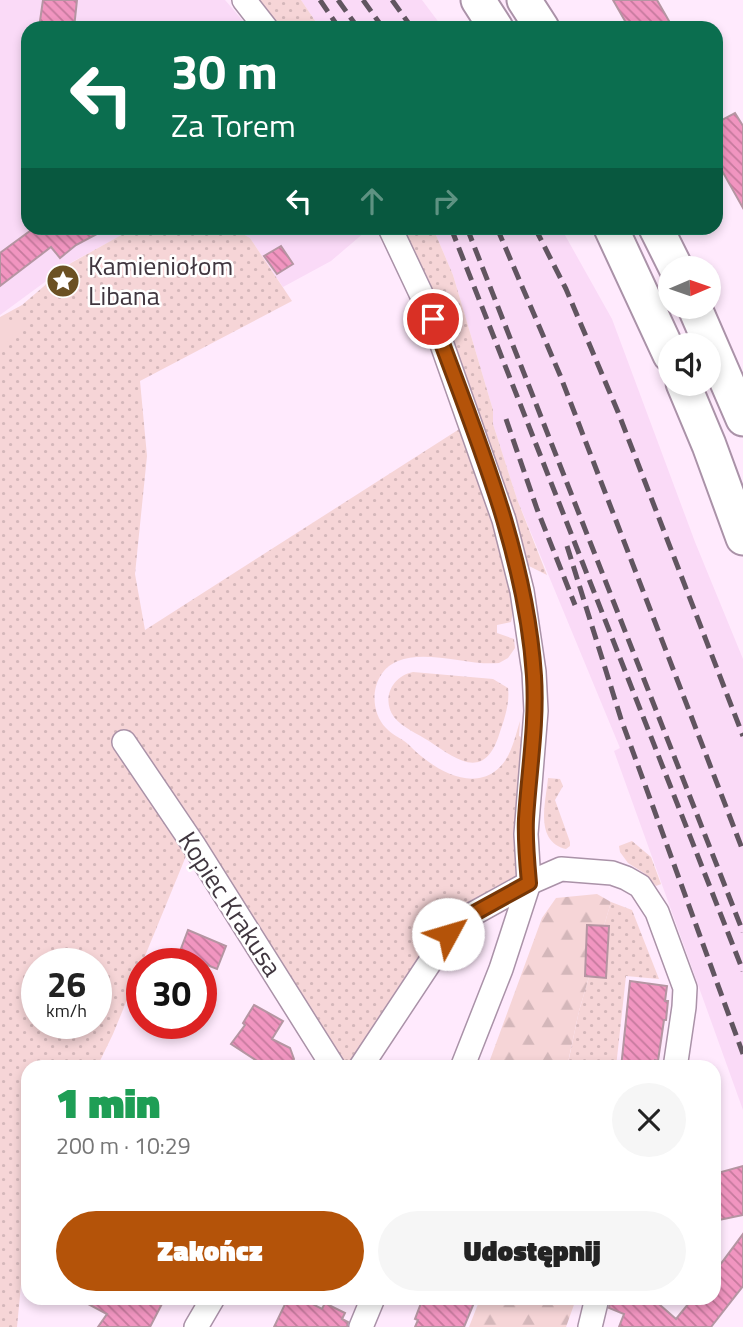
<!DOCTYPE html>
<html lang="pl">
<head>
<meta charset="utf-8">
<style>
	:root { --surface:#fff; --page:#f6f6f6; --text:#222; --muted:#767676; --accent:#b45309 }
	body { margin:0; font-family:"Titillium Web",sans-serif; background:var(--page); color:var(--text); height:100vh; display:flex; flex-direction:column; font-size:26px; white-space:nowrap }
	* { box-sizing:border-box; margin:0 }
	p { font-size:23px; color:var(--muted) }
	.icon { flex:none; width:38px; height:38px; fill:none; stroke:currentColor; stroke-width:2; stroke-linecap:round; stroke-linejoin:round }
	.map { position:relative; flex:1; overflow:hidden }
	.drawer { position:absolute; left:21px; top:1060px; width:700px; height:245px; display:flex; flex-direction:column; background:var(--surface); border-radius:21px; box-shadow:0 4px 10px #0003 }
	.drawer>* { flex:none }
	.guide { position:absolute; left:21px; top:21px; width:702px; height:214px; border-radius:21px; box-shadow:0 4px 10px #0003; background:#0b6e4f; color:#fff; overflow:hidden }
	.needle { width:46px; rotate:88deg }
	.tools { position:absolute; left:658px; top:256px; display:grid; gap:14px }
	.tools a { display:grid; place-items:center; width:63px; height:63px; border-radius:50%; background:var(--surface); box-shadow:0 4px 10px #0003; font-size:35px }
	.speed { position:absolute; left:21px; top:948px; display:flex; gap:14px; font-size:35px; font-weight:700; text-align:center }
	.speed>* { display:grid; place-content:center; width:91px; height:91px; border-radius:50%; background:var(--surface); box-shadow:0 4px 10px #0003; line-height:1 }
	.speed small { font-size:18px; font-weight:400 }
	.speed .limit { border:10px solid #d22; background:#fff; color:#111 }
	.pin { position:absolute; display:grid; place-items:center; width:60px; height:60px; color:#fff; margin:-30px; border:4px solid #fff; border-radius:50%; box-shadow:0 2px 7px #0007 }
	.me { position:absolute; width:77px; margin:-38px; rotate:51deg; stroke-linejoin:round; filter:drop-shadow(0 0 5px #0008) }
	.turn { display:flex; align-items:center; gap:24px; height:147px; padding:0 35px; font-size:32px }
	.turn .icon { width:91px; height:91px; stroke-width:2.5 }
	.turn b { display:block; font-size:49px; line-height:60px }
	.lanes { display:flex; align-items:center; height:66px; padding:0 35px; background:#0003; justify-content:center; gap:35px; direction:ltr }
	.lanes .off { opacity:.35 }
	.round { display:grid; place-items:center; flex:none; width:74px; height:74px; border-radius:37px; background:var(--page) }
	.headline { display:flex; align-items:center; justify-content:space-between; height:119px; padding:0 35px }
	h1 { font-size:42px; font-weight:800; line-height:52px; color:#1e9e55 }
	.cta { display:flex; gap:14px; margin-top:auto; padding:14px 35px }
	.cta a { flex:1; height:80px; border-radius:42px; background:var(--accent); color:#fff; font-size:28px; font-weight:800; line-height:80px; text-align:center }
	.cta a+a { background:var(--page); color:var(--text) }
	.map>svg:first-child { display:block }
	.built { fill:#fadaf7 }
	.grass { fill:url(#grass-dots); fill-rule:evenodd }
	.forest { fill:url(#forest-firs) }
	.park { fill:#f6d5d7 }
	.building { fill:url(#building-back-hatch); stroke:#b595a2; stroke-width:2 }
	.lines { fill:none; stroke-linecap:round; stroke-linejoin:round }
	.street-casing { stroke:#aa92a8; stroke-width:26 }
	.secondary-casing { stroke:#aa92a8; stroke-width:37 }
	.street { stroke:#fff; stroke-width:23 }
	.secondary { stroke:#fff; stroke-width:33 }
	.rail { stroke:#615560; stroke-width:5; stroke-dasharray:14 7; stroke-linecap:butt }
	.route-casing { stroke:#753606; stroke-width:18 }
	.route { stroke:#b45309; stroke-width:12 }
	.labels { text-anchor:middle; stroke-width:5; stroke-linejoin:round; paint-order:stroke }
	.poi-label { font-size:26px; fill:#40363f; stroke:#fff; text-anchor:start }
	.street-label { font-size:26px; fill:#40363f; stroke:#fff }
</style>
</head>
<body>
<div class="map">
<svg width="743" height="1327" viewBox="0 0 743 1327">
	<defs>
		<pattern id="grass-dots" width="8" height="8" patternUnits="userSpaceOnUse" patternTransform="scale(1.75)"><rect width="8" height="8" fill="#f6d5d7"/><path d="M2 2h.1M6 6h.1" fill="none" stroke="#d4b7ba" stroke-width="1.8" stroke-linecap="round"/></pattern>
		<pattern id="forest-firs" width="22" height="20" patternUnits="userSpaceOnUse" patternTransform="scale(1.75)"><rect width="22" height="20" fill="#f6d5d7"/><path d="M5 1l3.5 6h-7zM16 11l3.5 6h-7z" fill="#d4b7ba"/></pattern>
		<pattern id="building-back-hatch" width="6" height="6" patternUnits="userSpaceOnUse" patternTransform="scale(1.75)"><rect width="6" height="6" fill="#f195c0"/><path d="M-1 5l2 2M0 0l6 6M5-1l2 2" fill="none" stroke="#c57a9d"/></pattern>
	</defs>
	<rect width="100%" height="100%" fill="#ffeafd"/>
	<g class="built">
		<polygon points="0,0 225,0 249,28 28,28 28,228 135,228 72,262 0,315"/>
		<polygon points="301,0 422,0 443,28 320,28"/>
		<polygon points="233,228 361,228 365,232 331,261 283,287 250,238"/>
		<polygon points="433,228 561,228 612,319 695,542 743,659 743,1110 614,751 620,748 517,499 493,424 493,410 453,275"/>
	</g>
	<g class="grass">
		<polygon points="253,0 301,0 320,28 274,28"/>
		<path d="M140,228H233L250,238L292,301L140,381L147,456L135,574L145,630L461,428C475,468 521,585 511,622L497,625V633L514,639L515,648L508,658L499,663C469,666 426,649 398,661C372,671 367,708 386,728C393,736 404,739 411,747C429,765 466,791 494,772C511,760 514,740 520,721L519,736L525,739L516,808V874L514,879L462,910L349,1067L340,1068L193,839L113,1034L97,1067L28,1068V1240L24,1253L17,1327H0V317L22,305L71,263L125,233ZM37,964H96V1024H37Z"/>
		<path d="M400,228H433L453,275L493,410V424L517,499L547,575L527,565L520,538C485,432 450,327 400,228Z"/>
		<path d="M413,672L493,679L508,688C510,704 504,720 499,735C484,781 457,760 429,741C418,734 403,728 394,717C381,699 392,676 413,672Z"/>
		<path d="M548,778L560,779L563,786L555,800L570,842V846L566,849C534,841 546,802 548,778Z"/>
		<polygon points="632,841 651,857 661,884 656,886 644,873 628,863 620,852 619,846"/>
		<polygon points="611,902 632,910 659,979 626,976 616,1067 567,1068 579,1011"/>
	</g>
	<g class="forest">
		<polygon points="597,894 611,902 579,1011 567,1067 487,1068 542,918 556,898"/>
		<polygon points="480,1299 480,1298 576,1299 566,1327 469,1327"/>
	</g>
	<polygon class="park" points="0,317 28,325 0,348"/>
	<g class="building">
		<polygon points="43,0 77,0 74,28 39,28"/>
		<polygon points="613,0 657,0 673,28 629,28"/>
		<polygon points="735,113 743,126 743,208 716,160 716,123"/>
		<polygon points="34,228 108,228 76,245 60,258 51,247 0,286 0,253"/>
		<polygon points="281,246 293,264 277,274 264,256"/>
		<polygon points="587,925 609,926 606,978 585,976"/>
		<polygon points="188,930 226,946 217,969 179,954"/>
		<polygon points="630,981 667,986 665,1001 668,1001 666,1020 664,1020 658,1061 655,1060 654,1068 621,1068"/>
		<polygon points="254,1005 283,1021 272,1039 290,1048 294,1059 286,1068 268,1068 231,1044 245,1025 243,1023"/>
		<polygon points="743,1166 743,1215 714,1221 714,1174"/>
		<polygon points="743,1234 743,1286 711,1327 619,1327 624,1314 609,1308 611,1298 652,1298 676,1319 693,1298 714,1298 714,1273"/>
		<polygon points="77,1298 165,1298 150,1327 98,1327 107,1314"/>
		<polygon points="288,1298 301,1298 322,1309 325,1303 345,1313 342,1319 348,1322 347,1327 274,1327"/>
		<polygon points="423,1298 476,1298 464,1327 415,1327 418,1320 415,1319"/>
	</g>
	<g class="lines">
		<defs>
			<g id="street">
				<polyline points="244,0 266,28"/>
				<polyline points="390,228 433,319 504,520 522,591 534,672 536,711 526,834 529,883 501,969 462,1068"/>
				<polyline points="124,742 193,844 334,1068"/>
				<polyline points="360,1068 448,935 471,915 529,883 561,869 612,873 626,878 640,886 657,912 685,988 684,1007 675,1068"/>
				<polyline points="196,1327 213,1298"/>
				<polyline points="361,1327 373,1298"/>
				<polyline points="590,1327 597,1298"/>
			</g>
			<g id="secondary">
				<polyline points="478,0 496,28"/>
				<polyline points="524,0 542,28"/>
				<polyline points="611,228 670,355"/>
				<polyline points="656,228 676,268"/>
				<polyline points="694,306 743,419"/>
				<polyline points="683,383 709,445 743,538"/>
			</g>
		</defs>
		<use href="#street" class="street-casing"/>
		<use href="#secondary" class="secondary-casing"/>
		<use href="#street" class="street"/>
		<use href="#secondary" class="secondary"/>
		<g class="rail">
			<polyline points="320,0 339,28"/>
			<polyline points="338,0 358,28"/>
			<polyline points="363,0 383,28"/>
			<polyline points="392,0 412,28"/>
			<polyline points="451,228 743,971"/>
			<polyline points="467,228 743,932"/>
			<polyline points="497,228 560,375 743,851"/>
			<polyline points="535,228 566,289 618,412 743,736"/>
			<polyline points="506,419 537,509 575,605"/>
			<polyline points="567,546 621,719 743,1054"/>
		</g>
	</g>
	<g class="lines">
		<defs>
			<path id="route" d="M433,319C475,434 526,552 534,676C537,724 529,770 526,819C525,840 527,861 529,883L471,915L448,934"/>
		</defs>
		<use href="#route" class="route-casing"/>
		<use href="#route" class="route"/>
	</g>
	<defs>
		<symbol id="sight-disc" viewBox="-11 -11 22 22"><circle r="9.5" fill="#6b5123" stroke="#fff"/><path d="M0-6L1.8-2.2L6-1.7L2.9 1.2L3.7 5.4L0 3.3L-3.7 5.4L-2.9 1.2L-6-1.7L-1.8-2.2Z" fill="#fff"/></symbol>
	</defs>
	<g fill-rule="evenodd">
		<use href="#sight-disc" x="44" y="262" width="38" height="38"/>
	</g>
	<g class="labels">
		<g class="poi-label">
			<text x="88" y="275">Kamieniołom<tspan x="88" dy="30">Libana</tspan></text>
		</g>
		<g class="street-label">
			<text transform="translate(230 904) rotate(57)" y="9">Kopiec Krakusa</text>
		</g>
	</g>
</svg>
<div class="tools">
<a><svg class="needle" viewBox="-14 -14 28 28"><path d="M0-13l5 13h-10z" fill="#e53935"/><path d="M0 13l5-13h-10z" fill="#767676"/></svg></a>
<a><svg class="icon" aria-label="sound" viewBox="0 0 24 24"><path d="M4 9h4l5-4v14l-5-4H4zM17 9q2 3 0 6"/></svg></a>
</div>
<div class="speed"><div>26<small>km/h</small></div><div class="limit">30</div></div>
<div class="pin" style="left:433px;top:319px;background:#d93025"><svg class="icon" aria-label="arrive" viewBox="0 0 24 24"><path d="M6 21V4h12l-3 4 3 4H6"/></svg></div>
<svg class="me" style="left:448px;top:934px" viewBox="-20 -20 40 40"><circle r="19" fill="#fff"/><path d="M0-13L10 11 0 6-10 11z" fill="#b45309"/></svg>
<div class="guide">
<div class="turn"><svg class="icon" aria-label="left" viewBox="0 0 24 24"><path d="M17 20v-9H6M10 6l-5 5 5 5"/></svg><div><b>30 m</b>Za Torem</div></div>
<div class="lanes"><svg class="icon" aria-label="left" viewBox="0 0 24 24"><path d="M17 20v-9H6M10 6l-5 5 5 5"/></svg><svg class="icon off" aria-label="ahead" viewBox="0 0 24 24"><path d="M12 20V5M6 11l6-6 6 6"/></svg><svg class="icon off" aria-label="right" viewBox="0 0 24 24"><path d="M7 20v-9h11M14 6l5 5-5 5"/></svg></div>
</div>
<section class="drawer">
<div class="headline"><div><h1>1 min</h1><p>200 m · 10:29</p></div><a class="round"><svg class="icon" aria-label="close" viewBox="0 0 24 24"><path d="M6 6l12 12M18 6L6 18"/></svg></a></div>
<div class="cta"><a>Zakończ</a><a>Udostępnij</a></div>
</section>
</div>
</body>
</html>
